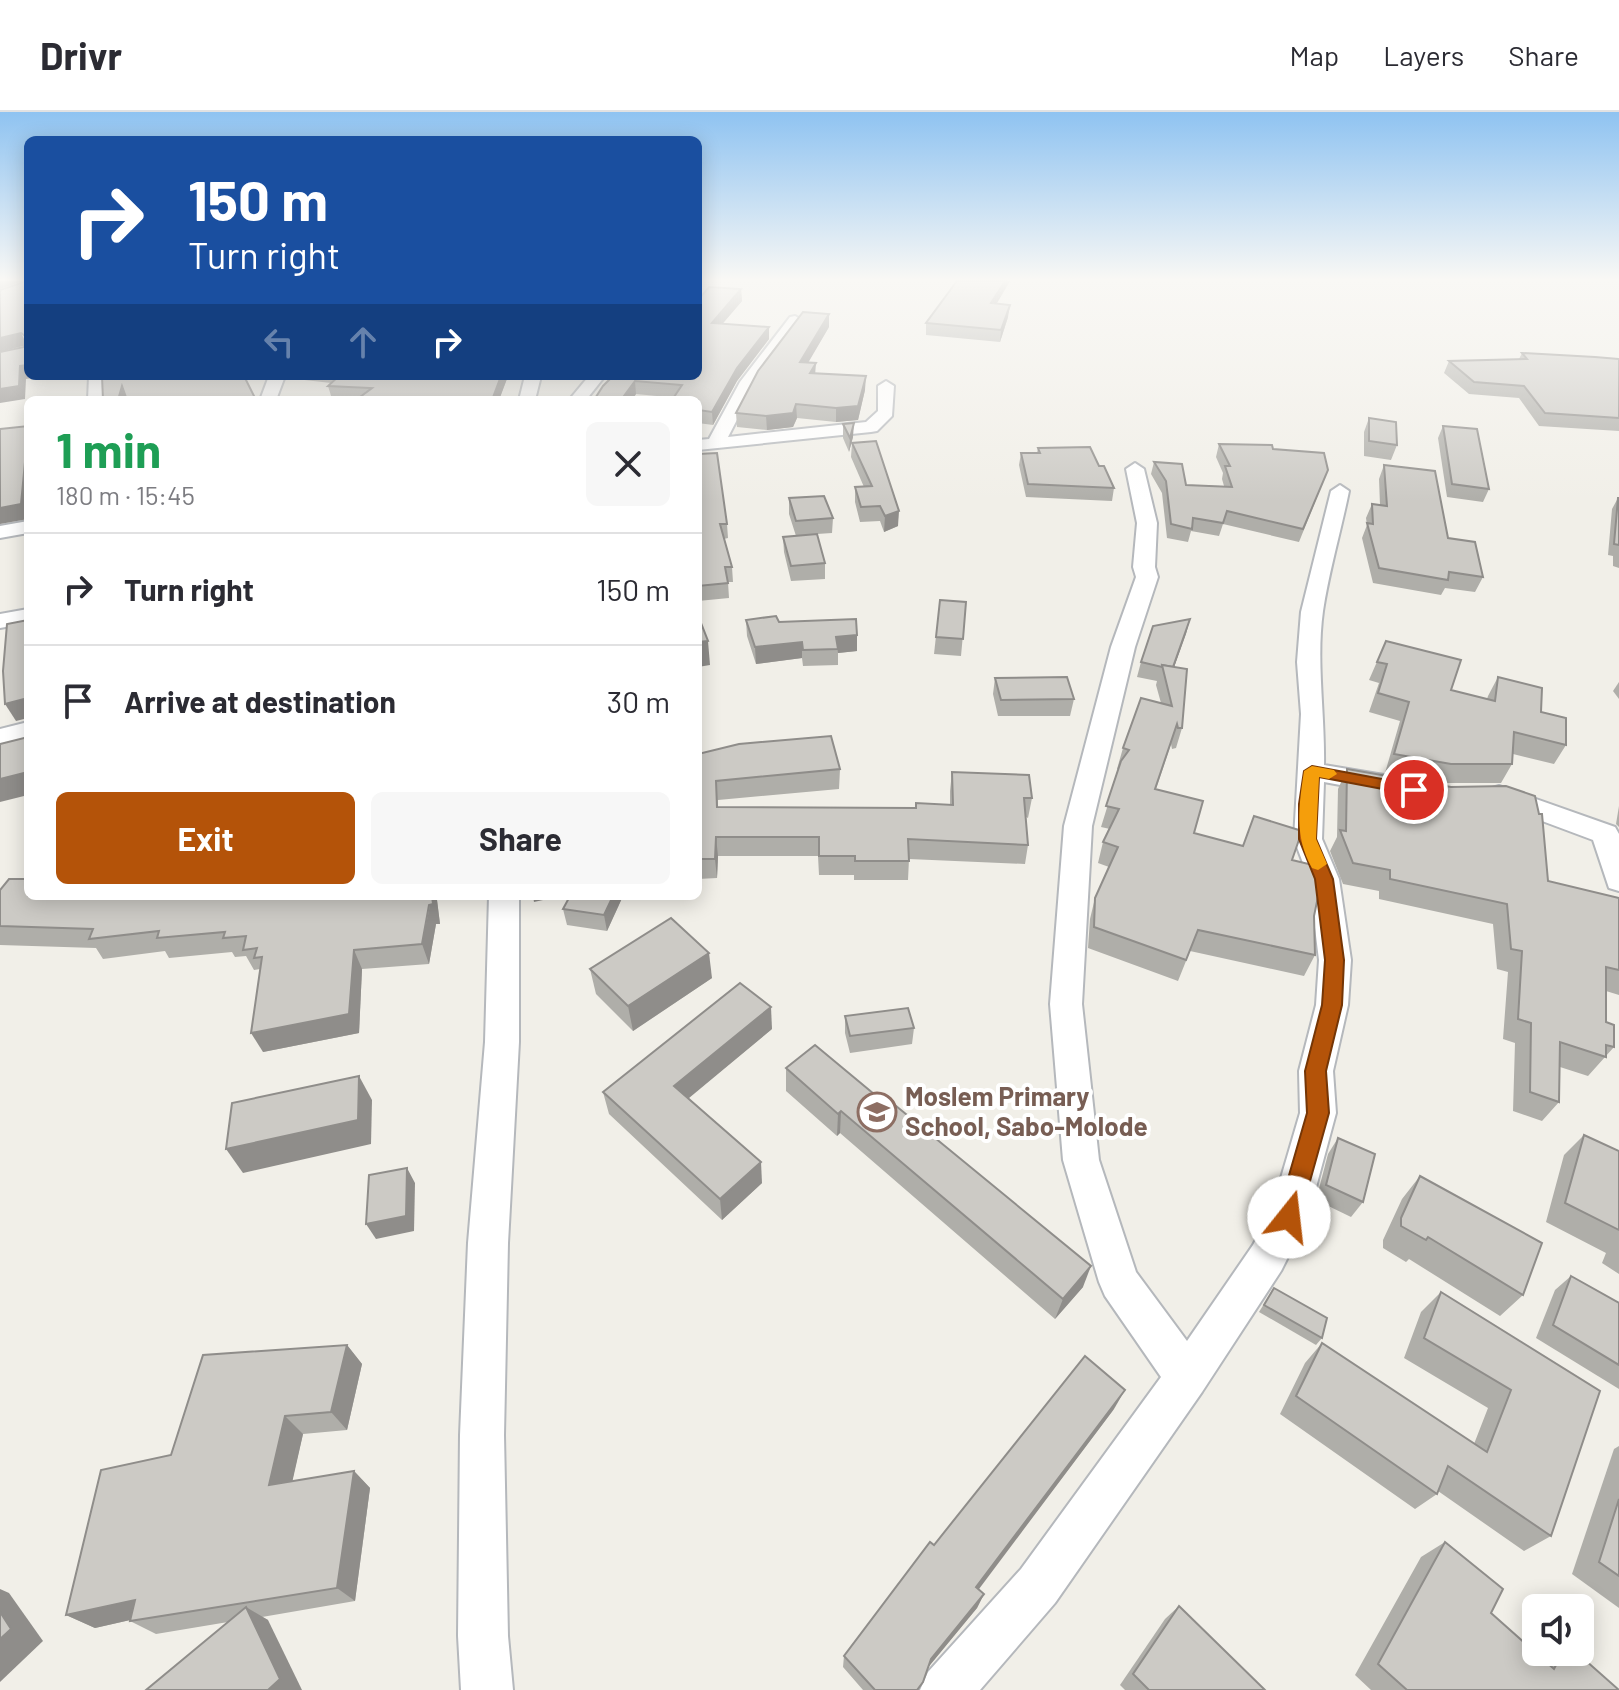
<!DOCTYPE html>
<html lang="en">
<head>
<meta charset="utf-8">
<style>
	:root { --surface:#fff; --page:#f7f7f7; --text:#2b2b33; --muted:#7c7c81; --line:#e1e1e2; --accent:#b45309 }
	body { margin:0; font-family:Barlow,sans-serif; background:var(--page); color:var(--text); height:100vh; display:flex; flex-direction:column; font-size:30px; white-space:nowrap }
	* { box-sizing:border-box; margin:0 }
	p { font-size:26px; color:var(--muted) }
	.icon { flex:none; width:44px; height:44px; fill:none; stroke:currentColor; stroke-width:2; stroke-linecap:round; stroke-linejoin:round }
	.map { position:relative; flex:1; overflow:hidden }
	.panel { position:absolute; left:24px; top:284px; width:678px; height:504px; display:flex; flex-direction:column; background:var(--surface); border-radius:12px; box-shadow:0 4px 20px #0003 }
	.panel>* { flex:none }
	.hud { position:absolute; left:24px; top:24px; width:678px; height:244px; border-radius:12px; box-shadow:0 4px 20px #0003; background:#1a4fa0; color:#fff; overflow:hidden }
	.controls { position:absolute; left:1522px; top:1482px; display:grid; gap:16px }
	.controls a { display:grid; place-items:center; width:72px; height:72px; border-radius:12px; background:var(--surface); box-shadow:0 4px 20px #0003; font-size:40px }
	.pin { position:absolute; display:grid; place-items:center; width:68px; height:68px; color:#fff; margin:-34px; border:4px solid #fff; border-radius:50%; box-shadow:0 2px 8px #0007 }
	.me { position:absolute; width:88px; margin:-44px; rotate:16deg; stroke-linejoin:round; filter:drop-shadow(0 0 6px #0008) }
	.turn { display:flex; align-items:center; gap:28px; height:168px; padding:0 32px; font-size:36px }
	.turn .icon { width:104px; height:104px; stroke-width:2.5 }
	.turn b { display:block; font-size:56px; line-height:68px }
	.lanes { display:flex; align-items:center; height:76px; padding:0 32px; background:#0003; justify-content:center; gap:40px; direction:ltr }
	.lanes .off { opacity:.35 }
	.round { display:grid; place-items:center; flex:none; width:84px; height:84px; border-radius:12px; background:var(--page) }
	.head { display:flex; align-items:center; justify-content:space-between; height:136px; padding:0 32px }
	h1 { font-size:48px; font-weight:700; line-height:60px; color:#1e9e55 }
	.cta { display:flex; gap:16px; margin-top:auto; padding:16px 32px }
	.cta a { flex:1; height:92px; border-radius:12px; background:var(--accent); color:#fff; font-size:32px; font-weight:700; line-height:92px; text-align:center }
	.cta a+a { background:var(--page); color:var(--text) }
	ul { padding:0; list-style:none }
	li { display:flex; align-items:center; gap:24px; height:112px; padding:0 32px; border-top:2px solid var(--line) }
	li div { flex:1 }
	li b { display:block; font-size:30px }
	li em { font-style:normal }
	header { display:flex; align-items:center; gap:48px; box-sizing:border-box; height:112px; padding:0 40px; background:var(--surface); border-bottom:2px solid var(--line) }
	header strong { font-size:38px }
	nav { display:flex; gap:44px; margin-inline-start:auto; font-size:28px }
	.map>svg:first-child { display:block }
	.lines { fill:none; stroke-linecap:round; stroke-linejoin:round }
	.minor-casing { stroke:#b5b8bc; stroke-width:4 }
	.minor { fill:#fff; fill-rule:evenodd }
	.wall { fill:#afaea9 }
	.shaded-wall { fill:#8f8d8a }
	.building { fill:#cccac5; stroke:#8f8d8a; stroke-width:2 }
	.route { fill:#b45309; stroke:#753606; stroke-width:2 }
	.slow { fill:#f59e0b }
	.labels { text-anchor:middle; stroke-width:8; stroke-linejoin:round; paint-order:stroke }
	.education-label { font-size:26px; font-weight:bold; fill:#785e54; stroke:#fff; text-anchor:start }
</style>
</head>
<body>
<header>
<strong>Drivr</strong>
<nav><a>Map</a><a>Layers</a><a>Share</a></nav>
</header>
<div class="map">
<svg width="1619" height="1578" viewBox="0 0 1619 1578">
	<rect width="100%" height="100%" fill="#f1efe8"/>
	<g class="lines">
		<defs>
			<g id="minor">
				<polygon points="795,204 802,208 756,271 728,325 866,310 878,299 878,274 886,269 894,274 892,304 877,319 871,320 698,338 698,328 709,327 740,270 790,205"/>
				<polygon points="89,264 105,264 104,288 88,288"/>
				<polygon points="269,264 285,264 276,288 260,288"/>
				<polygon points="525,264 541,264 535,288 519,288"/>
				<polygon points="589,264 605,264 586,288 569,288"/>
				<path d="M1135,351L1144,357L1157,411L1155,455L1158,465L1135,535L1092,714L1082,892L1099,1048L1136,1160L1187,1229L1253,1133L1271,1100L1300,1001L1299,959L1316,893L1319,848L1309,767L1294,727L1301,602L1297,550L1301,500L1331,379L1340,373L1349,379C1341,419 1329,459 1323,499C1316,549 1325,602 1324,653L1384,663L1393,666L1397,672L1393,678L1384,681L1324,670L1322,727L1339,767L1351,848L1348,893L1333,959L1336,1001L1308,1105L1281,1159L1202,1280L1055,1491L980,1578H920L928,1560L1021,1457L1161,1265L1105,1184L1099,1170L1063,1048L1050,892L1064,714L1111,535L1136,465L1133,455L1137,411L1126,357Z"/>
				<polygon points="28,409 28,421 0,426 0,414"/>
				<polygon points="28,497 28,511 0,516 0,502"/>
				<polygon points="28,610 28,626 0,633 0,617"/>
				<polygon points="1499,674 1615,715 1619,722 1619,779 1609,776 1593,728 1489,689 1485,683 1489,677"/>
				<polygon points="489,784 519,784 519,930 508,1131 504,1323 508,1524 513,1578 461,1578 458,1524 460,1323 468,1131 485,930"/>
			</g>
		</defs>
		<use href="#minor" class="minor-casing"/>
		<use href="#minor" class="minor"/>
	</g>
	<g class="wall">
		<polygon points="1010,169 996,192 1008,205 1000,230 926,223 926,211"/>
		<polygon points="741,177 742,189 722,212 769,227 737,269 713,313 698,311 698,288 636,282 632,288 594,288 613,264 698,264 698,188"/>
		<polygon points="829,215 808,250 815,262 865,278 858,308 836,310 797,306 793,315 767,318 737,315 736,301"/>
		<polygon points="1522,241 1619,247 1619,319 1539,314 1519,286 1469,282 1444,261 1449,249 1519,247"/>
		<polygon points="286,264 508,264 499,288 332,287 328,274 331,271 287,266"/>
		<polygon points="1369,306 1397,333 1391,348 1364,344 1364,320"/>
		<polygon points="843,312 853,325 849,340 843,326"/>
		<polygon points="1443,314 1489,377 1483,390 1447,385 1438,326"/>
		<polygon points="852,331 898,414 884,420 880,409 860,410 855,390 855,375 864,375 851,345"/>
		<polygon points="1219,332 1273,337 1328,358 1299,430 1223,412 1219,424 1191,419 1188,430 1167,426 1162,381 1151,362 1154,350 1186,373 1224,374 1222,367 1223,361 1216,345"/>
		<polygon points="1038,336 1099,354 1114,376 1112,389 1026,385 1019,353 1021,341 1037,341"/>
		<polygon points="698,342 727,412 728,426 724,427 732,455 733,470 728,470 729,486 698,489"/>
		<polygon points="1384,353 1483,465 1475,480 1445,476 1441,483 1373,471 1362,426 1367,413 1366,406 1372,392 1380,393 1379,367"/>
		<polygon points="789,386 833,406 832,421 817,422 825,451 825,467 791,469 784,440 783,425 796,424 789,402"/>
		<polygon points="1618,386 1619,386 1619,456 1613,454 1613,444 1608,443 1612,397"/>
		<polygon points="940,488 966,490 961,544 934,542"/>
		<polygon points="1190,507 1174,555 1182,616 1176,636 1172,637 1171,632 1156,677 1194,721 1292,748 1314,804 1315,843 1304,864 1190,839 1178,869 1088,836 1090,807 1095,786 1109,755 1098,751 1103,730 1110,717 1101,715 1119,657 1117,657 1123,636 1161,591 1156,573 1157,569 1137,565 1141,550"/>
		<polygon points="746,508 779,510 857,539 838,541 838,553 803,554 802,546 756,552 747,524"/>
		<polygon points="1386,529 1451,578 1487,587 1488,584 1498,565 1541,600 1566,633 1554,652 1513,642 1512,652 1501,671 1440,671 1385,661 1400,609 1369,600 1379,571 1369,568"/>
		<polygon points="995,566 1074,587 1070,604 998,604 993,582"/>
		<polygon points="1619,570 1619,587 1613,579"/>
		<polygon points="698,642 840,657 839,677 718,688 718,695 915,696 950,693 950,679 952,660 1032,686 1028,706 1026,705 1028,733 1025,752 909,747 908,768 854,768 854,763 819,763 818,744 718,744 717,766 698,767"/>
		<polygon points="1347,657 1548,769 1619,786 1619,883 1606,879 1606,910 1614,935 1588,964 1560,955 1559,990 1542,1009 1513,999 1515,931 1503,927 1508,860 1497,857 1493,812 1379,787 1379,779 1343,772 1330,739 1337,725 1338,677"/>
		<polygon points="1619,694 1619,715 1616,712"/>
		<polygon points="0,778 28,784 439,784 437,788 440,812 436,812 429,852 362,857 359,921 263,940 260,857 254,858 246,844 235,845 232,840 169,846 165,839 103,847 96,836 0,833"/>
		<polygon points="570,784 623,784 607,819 567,813 563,797"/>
		<polygon points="590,857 712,866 633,919 596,882"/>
		<polygon points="845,904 914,916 912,932 850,941 845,921"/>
		<polygon points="772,917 688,986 762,1071 722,1108 609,1002 603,980"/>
		<polygon points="786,956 1083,1175 1055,1207 840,1021 837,1024 786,979"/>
		<polygon points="1584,1023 1619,1039 1619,1162 1602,1151 1606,1141 1546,1110 1564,1043"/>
		<polygon points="1338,1026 1363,1090 1351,1105 1316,1088 1328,1042"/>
		<polygon points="1420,1064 1523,1183 1500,1204 1409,1147 1406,1150 1383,1136 1383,1128 1402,1087"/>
		<polygon points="1571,1164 1619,1191 1619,1277 1536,1226 1555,1178"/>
		<polygon points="1274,1176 1322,1226 1316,1233 1259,1200"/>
		<polygon points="1441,1180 1600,1279 1551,1424 1524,1439 1438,1379 1437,1382 1415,1397 1280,1302 1305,1251 1322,1231 1474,1332 1488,1296 1404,1246 1421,1200"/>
		<polygon points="347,1233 362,1252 347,1318 303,1322 292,1369 354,1359 370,1376 355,1489 262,1505 268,1508 228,1510 156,1522 130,1509 130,1508 95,1516 66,1503 171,1343"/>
		<polygon points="1114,1297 978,1477 984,1482 977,1496 927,1556 919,1578 863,1578 843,1555 844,1544 934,1433"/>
		<polygon points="1619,1334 1619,1496 1572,1462 1614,1337"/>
		<polygon points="1445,1430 1491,1501 1538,1543 1546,1540 1576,1540 1619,1578 1371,1578 1355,1563 1421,1445"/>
		<polygon points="1179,1494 1265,1578 1125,1578 1120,1573 1165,1507"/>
	</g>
	<g class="shaded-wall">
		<polygon points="0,169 23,169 0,177"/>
		<polygon points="1005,169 1010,169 990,203 991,191"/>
		<polygon points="741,177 742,189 713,223 712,211"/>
		<polygon points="1010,193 1008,205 1000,230 1001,218"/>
		<polygon points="829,202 829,215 801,263 800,250"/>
		<polygon points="769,215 769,227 737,269 713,313 712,300 737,256"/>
		<polygon points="21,221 27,233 0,240 0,226"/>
		<polygon points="816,251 815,264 810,261"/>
		<polygon points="28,253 28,264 45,264 26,267 25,287 0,291 0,277 20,254"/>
		<polygon points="501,264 508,264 499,288 492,288"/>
		<polygon points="866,264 865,278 858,308 836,310 836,296"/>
		<polygon points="635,269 636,282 632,288 621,288"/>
		<polygon points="122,274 128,288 118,288"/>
		<polygon points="796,292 797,306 793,315 767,318 766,304"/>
		<polygon points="854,311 853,325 849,340 850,326"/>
		<polygon points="28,349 28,407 0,412 0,396 25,350"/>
		<polygon points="899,399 898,414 884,420 885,404"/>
		<polygon points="1190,507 1186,522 1168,572 1172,557"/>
		<polygon points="857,523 857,539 838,541 836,525"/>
		<polygon points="708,529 710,553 698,555 698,530"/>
		<polygon points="802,530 802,546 756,552 755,535"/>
		<polygon points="28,586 28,606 16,609 5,592"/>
		<polygon points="28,660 28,683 0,690 0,667"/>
		<polygon points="716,725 718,744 717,766 715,747"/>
		<polygon points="432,784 439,784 437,788 440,812 436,812 429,852 422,832"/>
		<polygon points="533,784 561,784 534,790"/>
		<polygon points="613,784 623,784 607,819 604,803"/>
		<polygon points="354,838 362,857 359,921 263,940 251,921"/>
		<polygon points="709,841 712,866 633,919 628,894"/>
		<polygon points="771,895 772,917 677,996 674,974"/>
		<polygon points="359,964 372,988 371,1032 243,1061 226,1037"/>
		<polygon points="841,999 840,1021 837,1024 838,1002"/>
		<polygon points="761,1050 762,1071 722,1108 720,1087"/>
		<polygon points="407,1056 415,1071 414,1119 376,1127 366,1112"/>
		<polygon points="1091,1154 1083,1175 1055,1207 1063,1187"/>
		<polygon points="347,1233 362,1252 347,1318 331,1300"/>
		<polygon points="1125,1278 1114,1297 970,1489 976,1475"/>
		<polygon points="285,1304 303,1322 288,1389 269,1373"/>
		<polygon points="354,1359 370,1376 355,1489 337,1476"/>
		<polygon points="0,1477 9,1481 43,1529 0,1570"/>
		<polygon points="984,1482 977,1496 926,1558 931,1547"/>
		<polygon points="135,1488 161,1501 95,1516 66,1503"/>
		<polygon points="246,1495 268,1508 302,1578 268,1578"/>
	</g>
	<g class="building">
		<polygon points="24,169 28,169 28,253 20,254 19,274 0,277 0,240 24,235 25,224 21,221 0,226 0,178 24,170"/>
		<polygon points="957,169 1005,169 991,191 1010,193 1001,218 926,211"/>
		<polygon points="709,175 741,177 712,211 769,215 737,256 712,300 698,298 698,288 672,288 682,273 635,269 621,288 594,288 603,274 613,264 698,264 698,188"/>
		<polygon points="803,200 829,202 800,250 816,251 810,261 866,264 858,294 836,296 796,292 793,301 766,304 736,301 758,259"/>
		<polygon points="1522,241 1595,245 1619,247 1619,306 1545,301 1524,274 1474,270 1449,249 1527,247"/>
		<polygon points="102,264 244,264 256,288 127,288 122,274 118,288 103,288"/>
		<polygon points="339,264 501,264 492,288 356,288 372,276 328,274"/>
		<polygon points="1369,306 1396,310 1397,333 1369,329"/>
		<polygon points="854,311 850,326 843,312"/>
		<polygon points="28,314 28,349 25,350 21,392 0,396 0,317"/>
		<polygon points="1443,314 1477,317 1489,377 1452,372"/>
		<polygon points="876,329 899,399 885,404 880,394 861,395 855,375 872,374 852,331"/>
		<polygon points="1219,332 1272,333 1273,337 1324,341 1328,358 1303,417 1227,399 1223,411 1193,406 1192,417 1171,412 1166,369 1154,350 1182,352 1186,373 1232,375 1225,354 1230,354"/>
		<polygon points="1090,335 1099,354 1104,354 1114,376 1028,372 1021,341 1040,341 1038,336"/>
		<polygon points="717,341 727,412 720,412 732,455 725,455 728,471 698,474 698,342"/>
		<polygon points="1384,353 1435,359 1448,426 1475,430 1483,465 1449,460 1448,468 1379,456 1367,411 1373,412 1372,392 1387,394"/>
		<polygon points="824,384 833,406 796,409 789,386"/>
		<polygon points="1618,386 1619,386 1619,433 1614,432"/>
		<polygon points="817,422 825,451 791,454 783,425"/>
		<polygon points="940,488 966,490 963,527 936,525"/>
		<polygon points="776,504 779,510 856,507 857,523 836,525 838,537 803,538 802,530 755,535 746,508"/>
		<polygon points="698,506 699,506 708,529 698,530"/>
		<polygon points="1190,507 1173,555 1162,553 1162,555 1141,550 1153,514"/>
		<polygon points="28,508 28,586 5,592 3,559 7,512"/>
		<polygon points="1386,529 1461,548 1451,578 1495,589 1498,565 1542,576 1541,600 1566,606 1566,633 1514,620 1512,652 1451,652 1394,642 1409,590 1378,581 1387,552 1377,550"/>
		<polygon points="1162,553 1187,557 1182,616 1178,616 1177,612 1155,677 1203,689 1194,721 1243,734 1254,704 1302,719 1292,748 1317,754 1320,775 1314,804 1315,843 1198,818 1186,848 1094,815 1095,786 1118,735 1103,730 1119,697 1106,694 1121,649 1129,638 1123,636 1141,586 1172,594"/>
		<polygon points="1067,565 1074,587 1001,588 995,566"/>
		<polygon points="831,624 840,657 716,669 717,695 916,696 916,691 953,693 952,660 1029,663 1032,686 1024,686 1028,733 908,727 909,749 855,749 855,744 819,744 819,725 716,725 715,747 698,747 698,642 739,632"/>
		<polygon points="28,625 28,660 0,667 0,632"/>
		<polygon points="1347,657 1451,675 1506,674 1535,684 1539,702 1542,702 1548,769 1619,786 1619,858 1606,855 1606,910 1614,913 1614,935 1606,933 1606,945 1560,930 1559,990 1530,980 1531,911 1518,907 1522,839 1511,837 1507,792 1390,767 1390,758 1353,751 1340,718 1346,719"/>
		<polygon points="9,767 28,767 28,784 432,784 433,792 429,793 422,832 354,838 349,902 251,921 262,845 254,846 257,836 243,838 246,824 223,826 225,820 157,826 159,819 89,827 93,817 0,814 0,778"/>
		<polygon points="570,784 613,784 604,803 563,797"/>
		<polygon points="671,806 709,841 628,894 590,857"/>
		<polygon points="740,871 771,895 674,974 761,1050 720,1087 603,980"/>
		<polygon points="908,896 914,916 850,924 845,904"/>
		<polygon points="815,933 886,992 890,989 1091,1154 1063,1187 841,999 838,1002 786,956"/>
		<polygon points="359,964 358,1008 226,1037 232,991"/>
		<polygon points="1584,1023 1619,1039 1619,1118 1565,1091"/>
		<polygon points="1338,1026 1375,1042 1363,1090 1326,1073"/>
		<polygon points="407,1056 406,1104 366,1112 369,1063"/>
		<polygon points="1420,1064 1542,1131 1523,1183 1428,1125 1426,1128 1401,1114 1401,1106"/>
		<polygon points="1571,1164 1619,1191 1619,1253 1553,1213"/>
		<polygon points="1274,1176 1327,1206 1322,1226 1264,1193"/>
		<polygon points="1441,1180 1600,1279 1551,1424 1448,1354 1437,1382 1296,1284 1322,1231 1487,1340 1511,1278 1424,1226"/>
		<polygon points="347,1233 331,1300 285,1304 269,1373 354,1359 337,1476 130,1509 135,1488 66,1503 101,1358 171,1343 203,1243"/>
		<polygon points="1085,1244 1125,1278 976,1475 984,1482 931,1547 923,1570 917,1578 875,1578 844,1544 930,1430 934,1433"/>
		<polygon points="1619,1387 1619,1464 1599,1450"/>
		<polygon points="1445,1430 1503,1477 1491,1501 1554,1557 1563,1540 1576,1540 1619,1578 1407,1578 1378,1552"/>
		<polygon points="1179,1494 1265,1578 1149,1578 1133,1562"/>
		<polygon points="246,1495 280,1567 268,1578 146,1578"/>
		<polygon points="0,1500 11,1517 0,1527"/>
	</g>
	<linearGradient id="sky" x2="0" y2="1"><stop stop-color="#8fc3f1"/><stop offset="0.43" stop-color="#f9f8f5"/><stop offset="1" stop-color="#f9f8f5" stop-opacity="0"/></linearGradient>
	<rect width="1619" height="390" fill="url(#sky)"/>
	<polygon class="route" points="1312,654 1414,673 1422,678 1414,683 1319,665 1316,727 1333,767 1344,848 1342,893 1326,959 1329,1001 1300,1105 1297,1113 1289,1116 1281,1113 1277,1105 1307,1001 1305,959 1322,893 1325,848 1315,767 1299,727 1299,692 1304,659"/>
	<path class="slow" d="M1312,654L1334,658L1337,662L1329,667L1319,665L1316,727L1327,752L1318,758L1312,756C1294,724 1299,693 1304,659Z"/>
	<defs>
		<symbol id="school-ring" viewBox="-11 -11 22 22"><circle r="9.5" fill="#fff" stroke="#8d6e63" stroke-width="1.5"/><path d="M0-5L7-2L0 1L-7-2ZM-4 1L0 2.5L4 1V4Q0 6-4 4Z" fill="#8d6e63"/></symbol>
	</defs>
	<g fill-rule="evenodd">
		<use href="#school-ring" x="855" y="978" width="44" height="44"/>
	</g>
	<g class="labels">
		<g class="education-label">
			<text x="905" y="994">Moslem Primary<tspan x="905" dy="30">School, Sabo-Molode</tspan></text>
		</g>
	</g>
</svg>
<div class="controls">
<a><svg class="icon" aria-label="sound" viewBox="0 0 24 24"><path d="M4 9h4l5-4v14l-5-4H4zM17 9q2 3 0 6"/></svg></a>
</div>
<div class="pin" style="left:1414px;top:678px;background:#d93025"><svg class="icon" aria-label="arrive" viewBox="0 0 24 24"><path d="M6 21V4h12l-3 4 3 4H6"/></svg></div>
<svg class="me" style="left:1289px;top:1105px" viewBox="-20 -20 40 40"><circle r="19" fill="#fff"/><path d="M0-13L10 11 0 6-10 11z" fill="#b45309"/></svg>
<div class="hud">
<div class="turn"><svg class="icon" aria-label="right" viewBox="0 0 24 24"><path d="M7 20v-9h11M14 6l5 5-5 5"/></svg><div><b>150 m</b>Turn right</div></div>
<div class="lanes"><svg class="icon off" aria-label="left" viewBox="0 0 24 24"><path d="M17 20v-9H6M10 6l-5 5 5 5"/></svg><svg class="icon off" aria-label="ahead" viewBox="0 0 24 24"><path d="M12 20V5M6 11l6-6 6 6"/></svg><svg class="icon" aria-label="right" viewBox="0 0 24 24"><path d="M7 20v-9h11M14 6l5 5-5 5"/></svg></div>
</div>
<section class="panel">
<div class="head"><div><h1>1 min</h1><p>180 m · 15:45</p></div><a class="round"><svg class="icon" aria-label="close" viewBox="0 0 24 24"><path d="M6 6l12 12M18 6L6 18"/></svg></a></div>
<ul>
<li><svg class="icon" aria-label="right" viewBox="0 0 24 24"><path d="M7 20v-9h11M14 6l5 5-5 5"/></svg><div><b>Turn right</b></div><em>150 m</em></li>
<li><svg class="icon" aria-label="arrive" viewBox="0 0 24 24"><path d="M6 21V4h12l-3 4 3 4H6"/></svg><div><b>Arrive at destination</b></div><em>30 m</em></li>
</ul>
<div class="cta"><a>Exit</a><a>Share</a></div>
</section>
</div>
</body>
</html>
